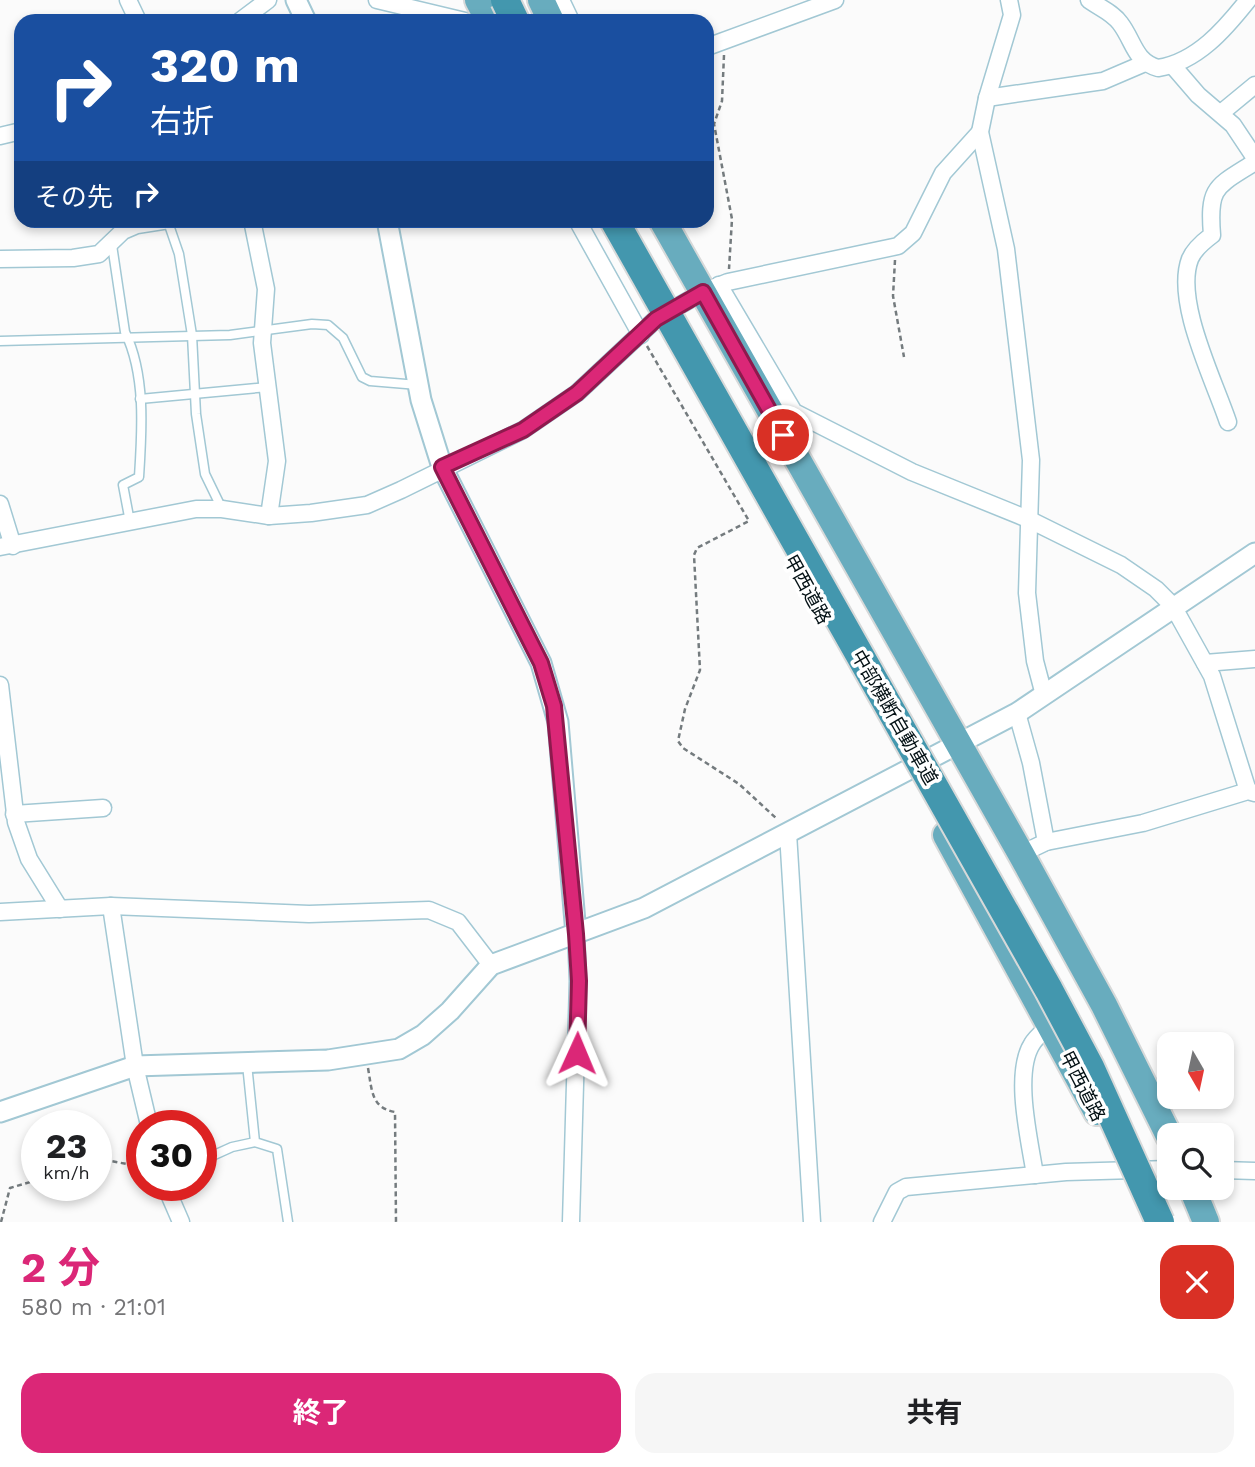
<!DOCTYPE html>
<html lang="ja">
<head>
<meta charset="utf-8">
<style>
	:root { --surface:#fff; --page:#f6f6f6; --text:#202124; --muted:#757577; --accent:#db2777 }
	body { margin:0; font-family:"Work Sans","Noto Sans JP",sans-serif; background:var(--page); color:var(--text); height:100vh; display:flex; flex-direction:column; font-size:26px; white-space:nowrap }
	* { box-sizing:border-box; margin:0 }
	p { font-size:23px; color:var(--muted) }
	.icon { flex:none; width:38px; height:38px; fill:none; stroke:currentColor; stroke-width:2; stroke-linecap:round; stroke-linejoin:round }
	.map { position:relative; height:1222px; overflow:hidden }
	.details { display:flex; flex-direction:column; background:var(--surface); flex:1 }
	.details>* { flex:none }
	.banner { position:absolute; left:14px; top:14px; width:700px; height:214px; border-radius:21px; box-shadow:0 4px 10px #0003; background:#1a4fa0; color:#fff; overflow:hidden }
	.needle { width:46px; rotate:171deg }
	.tools { position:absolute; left:1157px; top:1032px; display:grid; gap:14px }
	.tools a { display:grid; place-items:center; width:77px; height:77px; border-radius:14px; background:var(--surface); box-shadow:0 4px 10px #0003; font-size:35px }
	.speed { position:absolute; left:21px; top:1110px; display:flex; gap:14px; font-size:35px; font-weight:700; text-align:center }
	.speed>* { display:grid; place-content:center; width:91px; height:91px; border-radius:50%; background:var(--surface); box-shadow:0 4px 10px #0003; line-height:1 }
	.speed small { font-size:18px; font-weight:400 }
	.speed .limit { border:10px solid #d22; background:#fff; color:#111 }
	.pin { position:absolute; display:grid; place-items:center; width:60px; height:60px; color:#fff; margin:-30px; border:4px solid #fff; border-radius:50%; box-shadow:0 2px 7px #0007 }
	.me { position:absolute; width:77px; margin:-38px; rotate:1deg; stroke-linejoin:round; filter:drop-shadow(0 0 5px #0008) }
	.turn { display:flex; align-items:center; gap:24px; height:147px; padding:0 21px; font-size:32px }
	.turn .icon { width:91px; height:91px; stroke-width:2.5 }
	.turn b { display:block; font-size:49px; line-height:60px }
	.then { display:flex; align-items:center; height:66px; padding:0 21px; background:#0003; gap:14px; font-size:26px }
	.round { display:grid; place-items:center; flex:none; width:74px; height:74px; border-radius:21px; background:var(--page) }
	.summary { display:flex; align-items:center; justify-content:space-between; height:119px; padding:0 21px }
	h1 { font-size:42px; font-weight:700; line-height:52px; color:var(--accent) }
	.action { display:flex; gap:14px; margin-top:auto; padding:14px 21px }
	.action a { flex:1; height:80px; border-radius:21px; background:var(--accent); color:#fff; font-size:28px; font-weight:700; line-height:80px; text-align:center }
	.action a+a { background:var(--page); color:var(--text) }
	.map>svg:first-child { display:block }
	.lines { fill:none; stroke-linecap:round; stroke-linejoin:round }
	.service-casing { stroke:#a2c8d4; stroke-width:11 }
	.minor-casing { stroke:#a2c8d4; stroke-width:19 }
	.tertiary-casing { stroke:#a2c8d4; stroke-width:23 }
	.trunk-casing { stroke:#d7d9d9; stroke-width:30 }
	.path { stroke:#747b7e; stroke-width:2.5; stroke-dasharray:5 3.5; stroke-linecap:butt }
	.service { stroke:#fff; stroke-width:8 }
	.minor { stroke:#fff; stroke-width:16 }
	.tertiary { stroke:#fff; stroke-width:19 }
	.trunk { stroke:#68acbe; stroke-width:26 }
	.motorway-bridge-casing { stroke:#d7d9d9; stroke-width:32; stroke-linecap:butt }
	.motorway-bridge { stroke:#4397ae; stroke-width:28 }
	.route-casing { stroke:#8e194d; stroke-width:18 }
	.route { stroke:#db2777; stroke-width:12 }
	.labels { text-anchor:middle; stroke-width:7; stroke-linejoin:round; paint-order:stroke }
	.street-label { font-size:19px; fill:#031014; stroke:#fff }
</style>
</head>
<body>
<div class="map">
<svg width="1255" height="1222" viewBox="0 0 1255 1222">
	<rect width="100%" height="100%" fill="#fbfbfb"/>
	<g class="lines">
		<defs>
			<g id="service">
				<polyline points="168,222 179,254 192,335 196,414 205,474 222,509"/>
				<path d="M112,245L125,332C146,375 142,431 139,477L123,485L130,522"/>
				<polyline points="0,341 230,335 312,324 328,325 343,338 362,377 370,381 418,385"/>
				<polyline points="140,399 268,387"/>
				<polyline points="247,1064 255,1142 277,1149 288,1222"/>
				<polyline points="201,1161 232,1147 255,1142"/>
			</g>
			<g id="minor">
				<polyline points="128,0 138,21"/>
				<polyline points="377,0 465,21"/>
				<polyline points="561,0 571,21"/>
				<polyline points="1009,0 1012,15 987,98 980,132 1006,249 1031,460 1027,593 1035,661 1044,695"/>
				<path d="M1089,0C1100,8 1112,12 1120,23C1134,41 1134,61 1158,68C1197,62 1225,29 1248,0"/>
				<polyline points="240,21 268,0"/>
				<polyline points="707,47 835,0"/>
				<polyline points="1173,66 1198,95 1233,125 1255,158"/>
				<polyline points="987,98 1103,81 1145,63"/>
				<polyline points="1221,113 1255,85"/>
				<polyline points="0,136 21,131"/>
				<polyline points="252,220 266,289 262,343 277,461 269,516"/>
				<polyline points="577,220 641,335"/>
				<polyline points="0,259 73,258 99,254 123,231 137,225 169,220"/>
				<polyline points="719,285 794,412 912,472 1028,519 1121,565 1156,589 1173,606 1212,676 1248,791"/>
				<path d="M1228,422C1214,380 1174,301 1190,259C1194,249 1204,241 1212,235C1208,186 1216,187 1255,162"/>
				<polyline points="0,504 13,546"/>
				<polyline points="0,547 196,509 222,509 269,516 311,513 367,505 401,490 523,430 577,393 656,319 703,292 728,282 898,246 913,233 943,173 980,132"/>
				<polyline points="1205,663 1255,659"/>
				<polyline points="0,685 16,822 29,859 60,909"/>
				<polyline points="1017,713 1031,763 1046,842"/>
				<polyline points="14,814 103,808"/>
				<polyline points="788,833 812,1222"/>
				<polyline points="1021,854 1046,842 1143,823 1248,791 1255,793"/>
				<polyline points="111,906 135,1066 149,1125"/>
				<polyline points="0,912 111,906 309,914 429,910 458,922 491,965"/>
				<polyline points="1222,1170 1255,1171"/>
				<path d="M1035,1175C1030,1142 1013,1074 1032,1044C1036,1037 1045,1030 1051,1024"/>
				<polyline points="165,1185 181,1222"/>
				<polyline points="571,1222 578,981 576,934"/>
				<polyline points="882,1222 897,1192 906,1187 1066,1172 1169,1169"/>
			</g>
			<g id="tertiary">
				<polyline points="296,0 306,21"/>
				<polyline points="387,220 421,400 442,467 541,663 558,722 576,934"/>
				<polyline points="0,1112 135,1066 328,1060 399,1049 423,1035 450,1011 491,965 644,908 1017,713 1255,553"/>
			</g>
			<g id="trunk">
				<polyline points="478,0 489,21"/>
				<polyline points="541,0 551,21"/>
				<polyline points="662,220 1021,854 1104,1005 1169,1136"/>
				<polyline points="946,835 1097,1112"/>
				<polyline points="1192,1188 1206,1222"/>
			</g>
		</defs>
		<use href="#service" class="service-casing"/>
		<use href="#minor" class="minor-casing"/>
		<use href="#tertiary" class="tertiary-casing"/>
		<use href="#trunk" class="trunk-casing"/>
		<g class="path">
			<polyline points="724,55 722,101 714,124 732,219 729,269"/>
			<polyline points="895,260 893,296 904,357"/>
			<polyline points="647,346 749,521 697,548 694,555 700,670 685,709 678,741 683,748 739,784 777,819"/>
			<path d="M368,1068C372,1090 371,1108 395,1112L396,1222"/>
			<polyline points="96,1163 106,1160 142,1167"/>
			<polyline points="1,1222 10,1188 37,1180"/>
		</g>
		<use href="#service" class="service"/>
		<use href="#minor" class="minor"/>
		<use href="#tertiary" class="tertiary"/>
		<use href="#trunk" class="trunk"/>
		<defs>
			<g id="motorway-bridge">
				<polyline points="505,0 515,21"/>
				<polyline points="614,220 1049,990 1090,1067 1160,1222"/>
			</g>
		</defs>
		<use href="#motorway-bridge" class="motorway-bridge-casing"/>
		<use href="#motorway-bridge" class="motorway-bridge"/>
	</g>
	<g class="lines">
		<defs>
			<polyline id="route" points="577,1053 579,981 576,934 554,706 541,663 442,467 523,430 577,393 656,319 703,292 783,435"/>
		</defs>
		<use href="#route" class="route-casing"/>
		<use href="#route" class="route"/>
	</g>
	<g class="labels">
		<g class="street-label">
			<text transform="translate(808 589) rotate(61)" y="7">甲西道路</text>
			<text transform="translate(895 717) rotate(60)" y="7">中部横断自動車道</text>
			<text transform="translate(1083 1086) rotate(63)" y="7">甲西道路</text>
		</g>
	</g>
</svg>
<div class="tools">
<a><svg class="needle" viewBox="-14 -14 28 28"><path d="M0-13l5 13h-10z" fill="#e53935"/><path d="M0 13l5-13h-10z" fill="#757577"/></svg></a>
<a><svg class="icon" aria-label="search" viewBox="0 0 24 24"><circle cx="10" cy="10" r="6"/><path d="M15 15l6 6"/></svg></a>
</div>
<div class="speed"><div>23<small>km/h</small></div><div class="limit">30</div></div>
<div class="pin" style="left:783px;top:435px;background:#d93025"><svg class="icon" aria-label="arrive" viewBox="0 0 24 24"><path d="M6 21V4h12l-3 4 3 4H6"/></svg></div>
<svg class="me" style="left:577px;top:1053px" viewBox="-20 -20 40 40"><path d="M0-17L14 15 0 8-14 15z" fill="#db2777" stroke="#fff" stroke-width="4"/></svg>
<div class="banner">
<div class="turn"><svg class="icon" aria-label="right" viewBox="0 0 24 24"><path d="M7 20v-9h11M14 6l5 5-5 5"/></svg><div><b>320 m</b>右折</div></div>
<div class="then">その先<svg class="icon" aria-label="right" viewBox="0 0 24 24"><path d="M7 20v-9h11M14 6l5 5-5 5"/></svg></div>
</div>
</div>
<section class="details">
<div class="summary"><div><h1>2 分</h1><p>580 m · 21:01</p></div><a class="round" style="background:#d93025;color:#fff"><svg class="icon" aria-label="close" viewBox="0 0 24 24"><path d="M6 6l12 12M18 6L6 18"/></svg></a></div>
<div class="action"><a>終了</a><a>共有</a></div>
</section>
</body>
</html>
